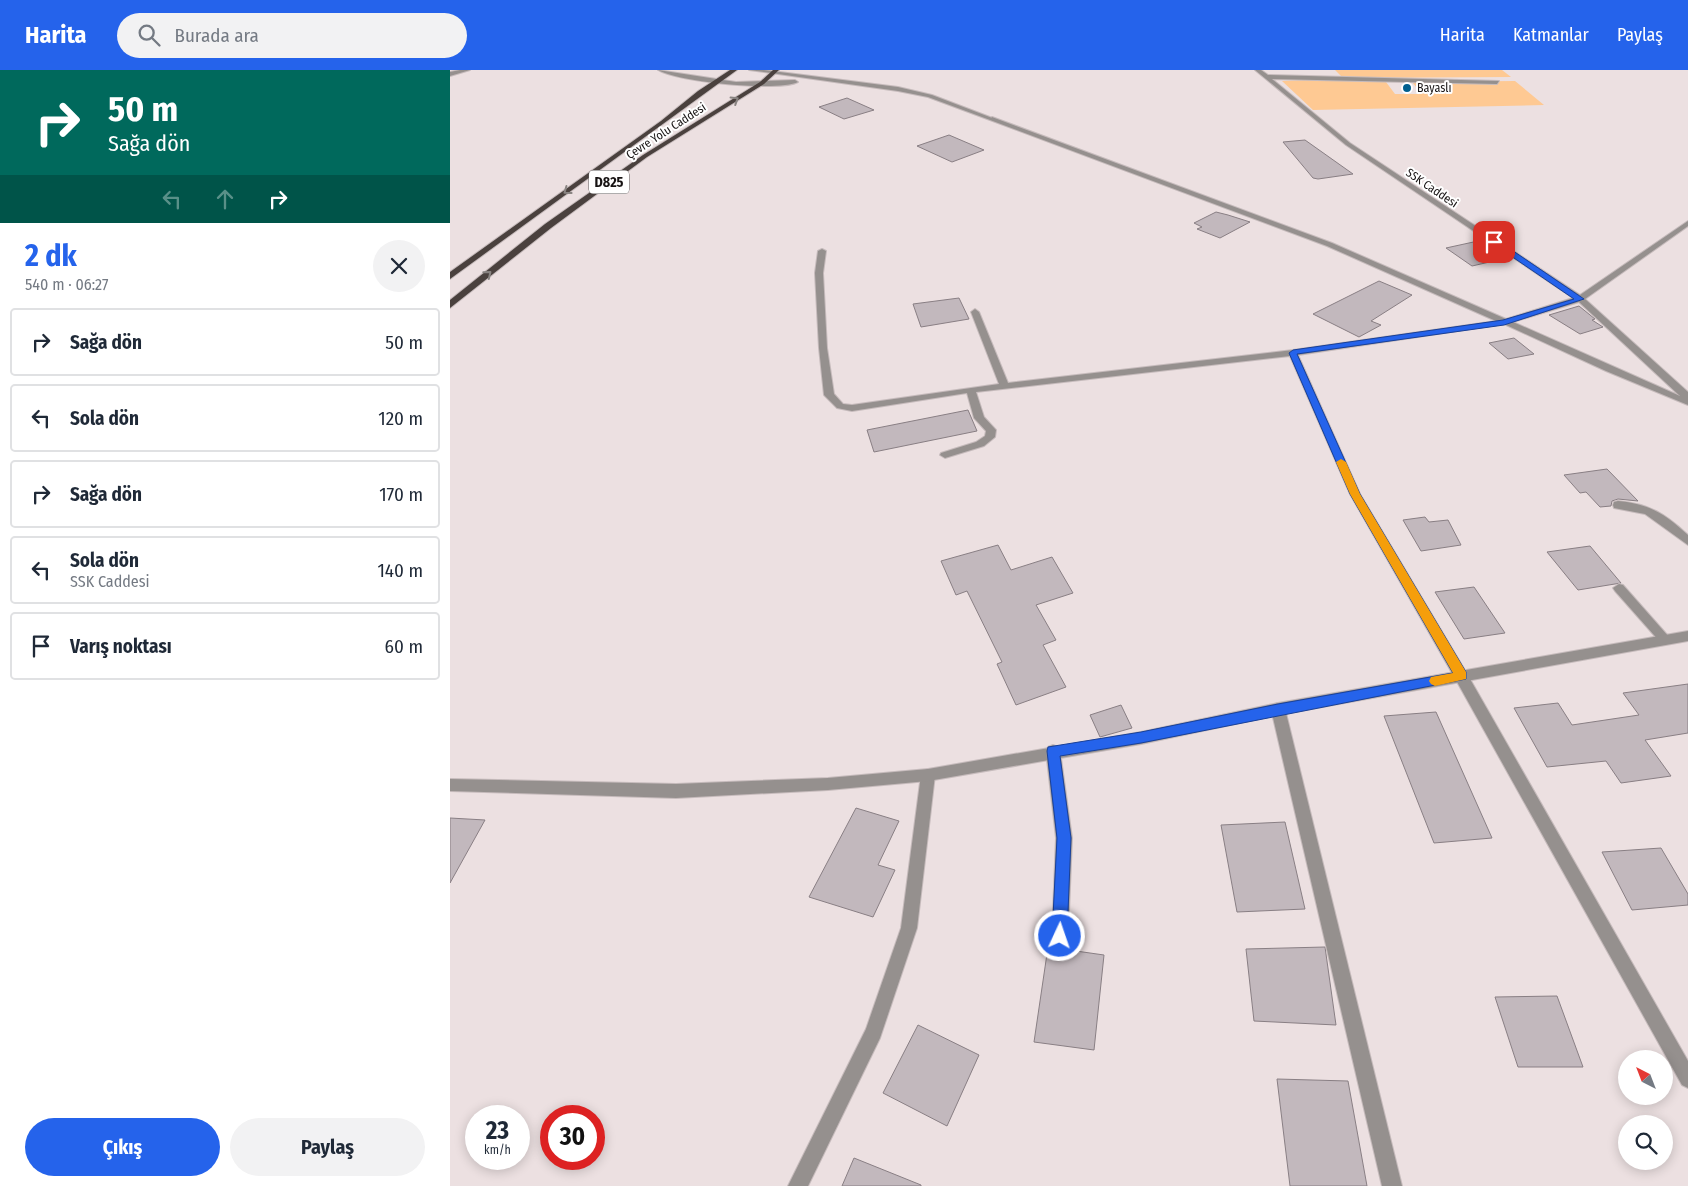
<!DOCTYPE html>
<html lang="tr">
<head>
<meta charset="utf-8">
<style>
	:root { --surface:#fff; --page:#f2f2f3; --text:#1f2937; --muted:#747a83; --line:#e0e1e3; --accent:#2563eb }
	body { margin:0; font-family:"Fira Sans Condensed",sans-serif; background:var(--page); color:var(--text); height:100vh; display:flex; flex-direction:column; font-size:19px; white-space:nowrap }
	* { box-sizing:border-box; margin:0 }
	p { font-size:16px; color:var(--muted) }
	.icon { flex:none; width:28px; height:28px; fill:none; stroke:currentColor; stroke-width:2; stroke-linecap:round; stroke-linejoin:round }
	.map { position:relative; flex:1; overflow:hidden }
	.side { display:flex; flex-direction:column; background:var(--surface); width:450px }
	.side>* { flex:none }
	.top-card { background:#00695c; color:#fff; overflow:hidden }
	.needle { width:32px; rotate:318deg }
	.tools { position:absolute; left:1168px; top:980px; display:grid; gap:10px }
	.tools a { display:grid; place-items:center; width:55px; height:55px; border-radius:50%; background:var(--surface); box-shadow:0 2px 12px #0003; font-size:25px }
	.speed { position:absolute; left:15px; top:1035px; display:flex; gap:10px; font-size:25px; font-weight:700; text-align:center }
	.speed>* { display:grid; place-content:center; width:65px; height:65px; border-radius:50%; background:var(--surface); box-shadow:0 2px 12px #0003; line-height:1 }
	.speed small { font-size:12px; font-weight:400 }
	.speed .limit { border:8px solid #d22; background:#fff; color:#111 }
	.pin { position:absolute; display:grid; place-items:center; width:42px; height:42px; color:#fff; margin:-21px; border-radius:10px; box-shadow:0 2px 8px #0006 }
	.me { position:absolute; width:55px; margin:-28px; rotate:3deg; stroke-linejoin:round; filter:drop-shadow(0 0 4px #0008) }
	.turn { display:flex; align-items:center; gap:18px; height:105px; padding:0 25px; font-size:22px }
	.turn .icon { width:65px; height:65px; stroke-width:2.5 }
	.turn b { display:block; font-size:35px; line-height:42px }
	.lanes { display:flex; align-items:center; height:48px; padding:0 25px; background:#0003; justify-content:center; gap:25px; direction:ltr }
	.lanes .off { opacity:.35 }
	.round { display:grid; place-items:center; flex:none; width:52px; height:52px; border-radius:26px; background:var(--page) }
	.headline { display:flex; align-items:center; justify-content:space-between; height:85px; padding:0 25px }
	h1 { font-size:30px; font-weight:700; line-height:38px; color:var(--accent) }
	.cta { display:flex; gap:10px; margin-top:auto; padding:10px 25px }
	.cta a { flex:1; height:58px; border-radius:30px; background:var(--accent); color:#fff; font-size:20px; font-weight:700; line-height:58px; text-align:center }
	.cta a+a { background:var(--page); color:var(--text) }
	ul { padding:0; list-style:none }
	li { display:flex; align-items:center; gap:15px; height:68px; margin:0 10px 8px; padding:0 15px; border:2px solid var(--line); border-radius:5px }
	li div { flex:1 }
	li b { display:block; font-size:19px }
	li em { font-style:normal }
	header { display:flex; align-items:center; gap:30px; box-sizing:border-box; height:70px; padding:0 25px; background:var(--accent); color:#fff }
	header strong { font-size:24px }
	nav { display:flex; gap:28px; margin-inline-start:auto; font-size:18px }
	.search { width:350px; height:45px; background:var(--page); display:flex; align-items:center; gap:12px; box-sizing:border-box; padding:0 18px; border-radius:28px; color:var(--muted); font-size:19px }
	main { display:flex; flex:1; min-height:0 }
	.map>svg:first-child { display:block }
	.green { fill:#fec993 }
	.building { fill:#c2b8bd; stroke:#897f84 }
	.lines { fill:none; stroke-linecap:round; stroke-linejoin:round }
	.minor-casing { stroke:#c6bbbc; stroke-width:2 }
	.tertiary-casing { stroke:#c6bbbc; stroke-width:2 }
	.trunk-casing { stroke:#c6bbbc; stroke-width:2 }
	.minor { fill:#95908e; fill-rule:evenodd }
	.tertiary { fill:#95908e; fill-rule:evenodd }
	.trunk { fill:#4a413e; fill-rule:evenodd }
	.oneway { stroke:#898482 }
	.route { fill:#2563eb; stroke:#184099 }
	.slow { fill:#f59e0b }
	.poi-dot { fill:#005f8f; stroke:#fff; stroke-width:2 }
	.labels { text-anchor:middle; stroke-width:4; stroke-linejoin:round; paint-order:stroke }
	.far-poi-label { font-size:12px; fill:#171313; stroke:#fff; text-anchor:start }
	.far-street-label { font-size:12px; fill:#171313; stroke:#fff }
	.shield { fill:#fff; stroke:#5d5a5a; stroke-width:1 }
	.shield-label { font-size:14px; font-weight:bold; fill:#171313 }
</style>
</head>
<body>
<header>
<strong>Harita</strong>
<div class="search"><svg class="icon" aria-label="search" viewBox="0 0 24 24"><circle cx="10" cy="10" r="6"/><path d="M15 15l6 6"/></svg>Burada ara</div>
<nav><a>Harita</a><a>Katmanlar</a><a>Paylaş</a></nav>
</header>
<main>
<section class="side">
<div class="top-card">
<div class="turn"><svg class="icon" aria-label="right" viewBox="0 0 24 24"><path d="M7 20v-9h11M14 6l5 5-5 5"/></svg><div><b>50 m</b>Sağa dön</div></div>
<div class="lanes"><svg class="icon off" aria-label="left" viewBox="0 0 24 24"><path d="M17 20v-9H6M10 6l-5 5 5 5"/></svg><svg class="icon off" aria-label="ahead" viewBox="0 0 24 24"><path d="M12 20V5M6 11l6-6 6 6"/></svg><svg class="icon" aria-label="right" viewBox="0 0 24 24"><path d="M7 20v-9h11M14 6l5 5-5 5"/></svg></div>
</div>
<div class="headline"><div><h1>2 dk</h1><p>540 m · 06:27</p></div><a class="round"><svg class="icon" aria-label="close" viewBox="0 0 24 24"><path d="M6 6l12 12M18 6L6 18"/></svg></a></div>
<ul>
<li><svg class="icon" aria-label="right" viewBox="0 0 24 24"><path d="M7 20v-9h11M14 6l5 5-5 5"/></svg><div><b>Sağa dön</b></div><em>50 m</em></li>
<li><svg class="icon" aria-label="left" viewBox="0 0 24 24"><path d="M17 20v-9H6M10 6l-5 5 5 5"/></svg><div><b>Sola dön</b></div><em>120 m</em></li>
<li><svg class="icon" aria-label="right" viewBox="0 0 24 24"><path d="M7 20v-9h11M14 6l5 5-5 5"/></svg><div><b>Sağa dön</b></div><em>170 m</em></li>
<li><svg class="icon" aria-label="left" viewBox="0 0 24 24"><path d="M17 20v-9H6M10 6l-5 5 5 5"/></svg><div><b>Sola dön</b><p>SSK Caddesi</p></div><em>140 m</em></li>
<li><svg class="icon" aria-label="arrive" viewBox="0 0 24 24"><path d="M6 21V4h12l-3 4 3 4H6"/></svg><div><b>Varış noktası</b></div><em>60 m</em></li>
</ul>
<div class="cta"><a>Çıkış</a><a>Paylaş</a></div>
</section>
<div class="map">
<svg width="1238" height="1116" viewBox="0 0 1238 1116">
	<rect width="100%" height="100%" fill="#ece0e1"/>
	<g class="green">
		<polygon points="885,0 1052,0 1061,7 893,8"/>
		<polygon points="858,10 936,12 945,24 972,24 962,12 1065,11 1094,35 863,40 832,11"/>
	</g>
	<g class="building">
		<polygon points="397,28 424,40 394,49 369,37"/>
		<polygon points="499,65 534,80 502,92 467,76"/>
		<polygon points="855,70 903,104 868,109 863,108 833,72"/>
		<polygon points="766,142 778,145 800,152 770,168 747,159 752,157 744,153"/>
		<polygon points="1028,171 1057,188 1022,196 996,178"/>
		<polygon points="929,211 962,225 921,251 931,255 909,267 863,244"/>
		<polygon points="509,228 519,249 471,257 463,234"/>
		<polygon points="1129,236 1145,249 1142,250 1153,257 1130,264 1099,245"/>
		<polygon points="1064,268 1084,284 1058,289 1039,273"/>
		<polygon points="518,340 527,361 424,382 417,360"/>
		<polygon points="1157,399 1188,431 1168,429 1162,431 1161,436 1150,437 1136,422 1130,423 1114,405"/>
		<polygon points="975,447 979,452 998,450 1011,475 971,481 953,450"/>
		<polygon points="548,475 561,500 602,487 623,523 586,535 606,570 593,575 616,617 566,635 547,594 552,592 517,521 506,525 491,491"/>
		<polygon points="1140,476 1171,513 1128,520 1097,482"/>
		<polygon points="1024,517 1055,563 1014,569 985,522"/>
		<polygon points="1238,614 1238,663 1195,670 1221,706 1171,713 1156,691 1097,697 1064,638 1108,633 1122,655 1189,645 1173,623"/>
		<polygon points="671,635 682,658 650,667 640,645"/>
		<polygon points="986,642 1042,768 984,773 934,646"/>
		<polygon points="406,738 449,751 428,795 445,800 423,847 359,827"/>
		<polygon points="0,748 35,750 0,813"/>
		<polygon points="835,752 855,839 787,842 771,755"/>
		<polygon points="1211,778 1238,824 1238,835 1182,840 1152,782"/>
		<polygon points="598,877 654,885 644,980 584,972"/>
		<polygon points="875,877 886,955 804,951 796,879"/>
		<polygon points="1107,926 1133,997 1068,997 1045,927"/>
		<polygon points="468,955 529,985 497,1056 433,1023"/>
		<polygon points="827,1009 898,1011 917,1116 840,1116"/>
		<polygon points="404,1088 471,1115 471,1116 392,1116"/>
	</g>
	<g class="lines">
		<defs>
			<g id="minor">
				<path d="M805,0H811L818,5L1049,11L1047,14L822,9L900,73L1130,225L1238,151V156L1135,229L1238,322V335L1156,301L1054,254L848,285L910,424L1016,602L1238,991V1018L1232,1015L1006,610L900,424L840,286L526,322L534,347L546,360L545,367L534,376L495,388L490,385L491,383L526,372L535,366L536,361L524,348L517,323L402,341L387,338L374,325L369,278L365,203L368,181L372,179L376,181L373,203L377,278L384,324L393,334L402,335L549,314L521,242L525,239L529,242L558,313L843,280L1046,251L877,176L540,50L542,47L882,173L1056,249L1123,228L896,75ZM1129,232L1230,326L1063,252Z"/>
				<path d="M1168,431C1200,434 1215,444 1238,465V475L1195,444L1164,438L1163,435L1164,432Z"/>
				<polygon points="1169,514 1173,515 1219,567 1221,570 1219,573 1211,573 1165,521 1163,518"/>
				<polygon points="828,633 833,635 835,639 952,1116 932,1116 821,639 823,635"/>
				<polygon points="603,675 608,677 610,681 622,768 618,866 616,872 610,874 604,872 602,866 606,768 596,681 598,677"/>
				<polygon points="478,699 483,701 485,705 467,858 430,968 358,1116 338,1116 416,959 451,858 471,705 473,701"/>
			</g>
			<g id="tertiary">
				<polygon points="10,0 20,0 0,6 0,2"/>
				<path d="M208,0L286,12L345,10L348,12C329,22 227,12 208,0Z"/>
				<polygon points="299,0 314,0 448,17 482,25 545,49 540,50 478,27 448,21"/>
				<polygon points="1238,561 1238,571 828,645 691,674 478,711 378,720 226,728 0,721 0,709 226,714 378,708 478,699 691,662 828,633"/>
			</g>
			<g id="trunk">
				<polygon points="280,0 287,0 0,209 0,202 211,51 248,21"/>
				<polygon points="323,0 329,0 314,14 197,87 101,158 0,238 0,230 95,154 193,85 310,12"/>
			</g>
		</defs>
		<use href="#minor" class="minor-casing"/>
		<use href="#tertiary" class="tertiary-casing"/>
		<use href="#trunk" class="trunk-casing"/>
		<use href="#minor" class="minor"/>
		<use href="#tertiary" class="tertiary"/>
		<use href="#trunk" class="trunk"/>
	</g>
	<defs><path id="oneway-chevron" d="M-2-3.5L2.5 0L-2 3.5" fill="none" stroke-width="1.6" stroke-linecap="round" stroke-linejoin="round" transform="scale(1.25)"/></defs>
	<g class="oneway">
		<use href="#oneway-chevron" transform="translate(285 30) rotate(-32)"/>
		<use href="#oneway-chevron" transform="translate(117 121) rotate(144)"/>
		<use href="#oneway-chevron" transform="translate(38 204) rotate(-39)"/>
	</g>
	<polygon class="route" points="1042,170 1047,170 1134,229 1054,255 847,284 910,424 1016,602 1016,609 691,673 610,686 621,768 617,866 615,871 610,873 604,871 602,866 607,768 597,681 598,677 691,662 828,634 1003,603 900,424 839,283 843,280 1053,250 1124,229 1042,173"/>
	<polygon class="slow" points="891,389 896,392 910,424 1016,602 1016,609 985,616 981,614 979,611 981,607 1003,603 900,424 886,392"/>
	<circle class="poi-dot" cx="957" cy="18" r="5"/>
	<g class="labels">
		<g class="far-poi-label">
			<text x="967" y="22">Bayaslı</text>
		</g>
		<g class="far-street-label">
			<text transform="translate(216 61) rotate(-33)" y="4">Çevre Yolu Caddesi</text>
			<text transform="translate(982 118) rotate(34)" y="4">SSK Caddesi</text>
		</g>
		<rect class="shield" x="139" y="100.5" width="40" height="23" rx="4"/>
		<g class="shield-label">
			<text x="159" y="117">D825</text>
		</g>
	</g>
</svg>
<div class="tools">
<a><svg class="needle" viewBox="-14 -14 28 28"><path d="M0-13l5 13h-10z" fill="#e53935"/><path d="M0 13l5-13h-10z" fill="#747a83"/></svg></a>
<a><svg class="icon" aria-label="search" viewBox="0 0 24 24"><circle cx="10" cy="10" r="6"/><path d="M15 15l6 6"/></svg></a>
</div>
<div class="speed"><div>23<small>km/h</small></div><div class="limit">30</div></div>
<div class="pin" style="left:1044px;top:172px;background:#d93025"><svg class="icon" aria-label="arrive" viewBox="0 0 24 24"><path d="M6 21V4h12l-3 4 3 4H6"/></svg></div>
<svg class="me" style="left:610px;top:866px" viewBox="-20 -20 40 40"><circle r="17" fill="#2563eb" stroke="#fff" stroke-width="3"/><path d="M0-11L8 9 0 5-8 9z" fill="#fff"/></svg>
</div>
</main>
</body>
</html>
